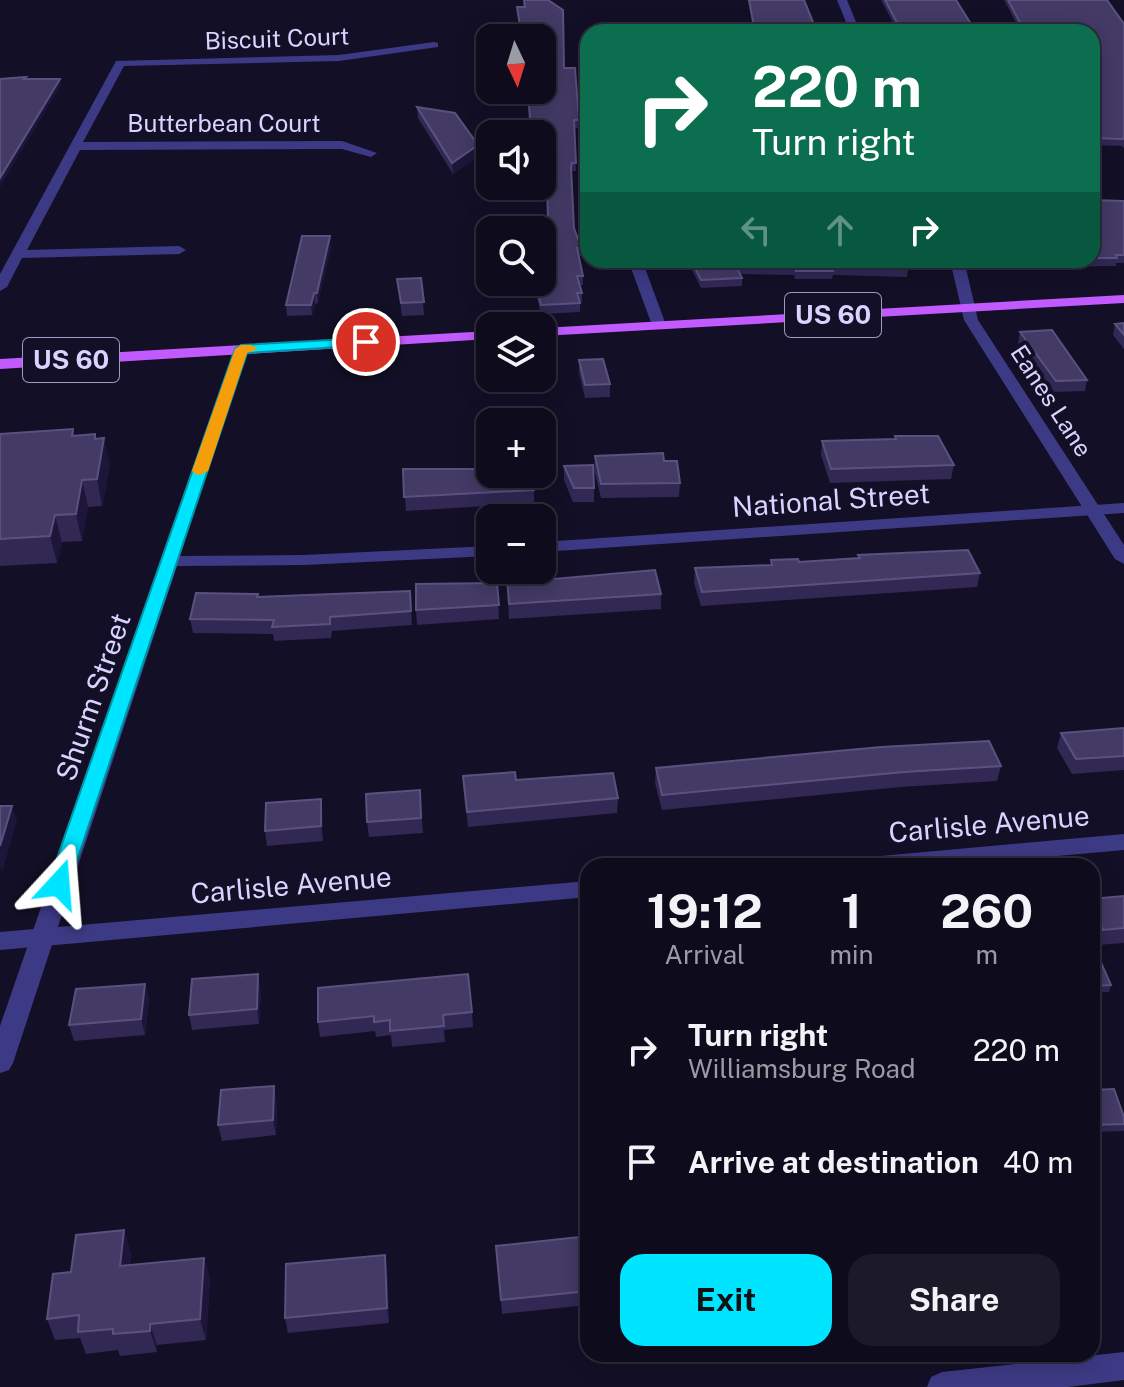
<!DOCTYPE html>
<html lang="en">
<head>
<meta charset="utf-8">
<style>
	:root { --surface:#0e0b1c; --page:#1c1929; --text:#f1f3f6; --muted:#9b9ba3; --line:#2e2b3b; --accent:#00e5ff }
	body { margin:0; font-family:"Public Sans",sans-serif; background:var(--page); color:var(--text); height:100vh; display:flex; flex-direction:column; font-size:30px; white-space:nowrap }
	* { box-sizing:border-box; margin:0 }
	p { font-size:26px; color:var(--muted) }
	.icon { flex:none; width:44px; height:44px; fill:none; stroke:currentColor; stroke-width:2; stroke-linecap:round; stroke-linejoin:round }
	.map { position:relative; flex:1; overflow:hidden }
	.drawer { position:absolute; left:580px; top:858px; width:520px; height:504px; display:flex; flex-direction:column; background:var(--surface); border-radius:24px; box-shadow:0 4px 20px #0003,0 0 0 2px var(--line) }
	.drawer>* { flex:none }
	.top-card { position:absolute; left:580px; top:24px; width:520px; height:244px; border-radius:24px; box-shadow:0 4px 20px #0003,0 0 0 2px var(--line); background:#0b6e4f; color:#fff; overflow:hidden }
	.needle { width:52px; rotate:176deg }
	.buttons { position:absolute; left:476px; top:24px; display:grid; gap:16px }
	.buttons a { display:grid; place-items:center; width:80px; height:80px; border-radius:16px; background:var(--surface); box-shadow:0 4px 20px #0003,0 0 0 2px var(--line); font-size:40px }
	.pin { position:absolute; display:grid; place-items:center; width:68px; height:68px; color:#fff; margin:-34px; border:4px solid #fff; border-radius:50%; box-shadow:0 2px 8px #0007 }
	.me { position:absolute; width:88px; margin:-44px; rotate:19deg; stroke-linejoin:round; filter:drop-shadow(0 0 6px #0008) }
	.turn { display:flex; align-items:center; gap:28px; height:168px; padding:0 40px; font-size:36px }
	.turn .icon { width:104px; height:104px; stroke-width:2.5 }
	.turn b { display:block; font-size:56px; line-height:68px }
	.lanes { display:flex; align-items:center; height:76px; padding:0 40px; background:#0003; justify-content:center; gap:40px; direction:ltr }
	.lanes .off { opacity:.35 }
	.eta { display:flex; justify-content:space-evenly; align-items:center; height:136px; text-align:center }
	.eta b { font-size:48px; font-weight:700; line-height:56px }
	.cta { display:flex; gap:16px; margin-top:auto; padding:16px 40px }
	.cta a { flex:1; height:92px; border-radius:24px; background:var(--accent); color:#111; font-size:32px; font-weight:700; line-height:92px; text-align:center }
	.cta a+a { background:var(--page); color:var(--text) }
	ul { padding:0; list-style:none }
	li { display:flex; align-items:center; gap:24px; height:112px; padding:0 40px }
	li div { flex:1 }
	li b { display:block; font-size:30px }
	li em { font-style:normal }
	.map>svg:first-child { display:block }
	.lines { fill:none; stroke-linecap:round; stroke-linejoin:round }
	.minor { fill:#3d3a85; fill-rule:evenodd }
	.tertiary { fill:#3d3a85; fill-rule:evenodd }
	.primary { fill:#c25bff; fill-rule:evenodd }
	.wall { fill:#312854 }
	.shaded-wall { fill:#1d163a }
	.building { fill:#433a66; stroke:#5a527e; stroke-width:2 }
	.route { fill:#00e5ff; stroke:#0095a6; stroke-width:2 }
	.slow { fill:#f59e0b }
	.labels { text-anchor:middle; stroke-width:8; stroke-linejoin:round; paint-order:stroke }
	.far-street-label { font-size:24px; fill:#d9d4ff; stroke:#130f26 }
	.shield { fill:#130f26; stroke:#9e99be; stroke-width:2 }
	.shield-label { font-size:26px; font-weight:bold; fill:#d9d4ff }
	.street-label { font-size:28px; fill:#d9d4ff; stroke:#130f26 }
</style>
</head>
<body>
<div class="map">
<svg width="1124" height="1387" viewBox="0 0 1124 1387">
	<rect width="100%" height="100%" fill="#130f26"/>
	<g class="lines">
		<g class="minor">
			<polygon points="434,42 438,43 438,47 339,61 124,66 83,142 342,141 377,153 371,157 342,149 80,150 27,250 179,246 186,250 179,254 22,258 7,287 0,291 0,274 116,61 339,55"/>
			<polygon points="628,260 642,260 666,325 664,328 654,328 652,325"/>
			<polygon points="241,345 248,349 180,556 304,555 490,546 490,556 304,565 177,566 13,1063 9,1070 0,1073 0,1026 234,349"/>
			<polygon points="1124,503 1124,513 542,552 542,542"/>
			<polygon points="1124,1352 1124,1380 1068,1387 927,1387 931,1377 942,1372"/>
		</g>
		<g class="tertiary">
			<polygon points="837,0 847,0 860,32 850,32"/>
			<polygon points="950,260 964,260 978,320 1124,545 1124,564 1115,559 964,320"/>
			<polygon points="1124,834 1124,850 948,866 848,866 851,860 859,858"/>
			<polygon points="588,881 588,897 0,950 0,932"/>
		</g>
		<g class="primary">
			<polygon points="1124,295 1124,303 542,336 542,328"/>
			<polygon points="490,331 490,339 0,369 0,359"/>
		</g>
	</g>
	<g class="wall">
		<polygon points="523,0 548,0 564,68 579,120 579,128 574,128 576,171 572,171 574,228 581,247 581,256 579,256 583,276 583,285 580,285 582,293 582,302 580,302 580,312 541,314 533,282 542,282 548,225 547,184 542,185 542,134 531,90 542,90 542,38 521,38 517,7 524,7"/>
		<polygon points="748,0 804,0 817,32 754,32"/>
		<polygon points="881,0 956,0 976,32 898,32"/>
		<polygon points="1004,0 1107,0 1124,24 1124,148 1122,146 1092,145 1092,32 1021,32"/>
		<polygon points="417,107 478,145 478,156 453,174 418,118"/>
		<polygon points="1092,200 1124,201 1124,263 1116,263 1116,266 1006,267 1003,260 1092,260"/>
		<polygon points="331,246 318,303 315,304 312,315 287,316 286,305"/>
		<polygon points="687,260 906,260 908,269 907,277 833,275 832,279 795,279 794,275 741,274 742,278 742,286 701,288"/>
		<polygon points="421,278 424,315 402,316 397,279"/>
		<polygon points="1124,323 1124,349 1113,335 1115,324"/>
		<polygon points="1020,332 1087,380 1085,391 1054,392 1018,343"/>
		<polygon points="579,360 610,384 610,397 585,398 579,373"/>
		<polygon points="73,429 74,435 96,439 110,464 102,506 88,507 82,541 62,542 57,563 0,566 0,434"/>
		<polygon points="895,436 954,465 951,479 830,483 821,455 822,441 895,439"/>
		<polygon points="595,456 664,461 680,483 679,497 601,498 594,469"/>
		<polygon points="564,466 594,488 594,502 573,502 564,480"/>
		<polygon points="403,469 534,474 534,503 406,511"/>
		<polygon points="858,555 980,573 977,587 701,606 694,583 695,568 771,565 771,560 799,562 858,558"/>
		<polygon points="507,578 661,594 661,609 509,619"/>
		<polygon points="497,583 499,619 417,625 416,610"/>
		<polygon points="410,591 412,625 332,631 331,638 274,641 273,634 193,633 190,619 258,594 259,597"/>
		<polygon points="1124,728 1124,770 1072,774 1057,748 1061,733"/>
		<polygon points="1001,766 997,781 901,787 662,810 655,783 656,768"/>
		<polygon points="463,776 516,780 618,798 617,813 468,827"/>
		<polygon points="420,790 423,833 369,837 367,822"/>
		<polygon points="323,814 323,841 267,846 265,831"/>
		<polygon points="1124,896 1124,943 1098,945 1092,933 1092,899"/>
		<polygon points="1092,949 1111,985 1109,992 1092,993"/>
		<polygon points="145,984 149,999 145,1035 74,1041 69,1025"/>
		<polygon points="318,988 472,1012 473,1027 444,1030 445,1042 392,1047 391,1035 376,1037 375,1031 320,1037 318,1022"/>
		<polygon points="261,989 259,1024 192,1030 189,1015"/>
		<polygon points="1092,1090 1124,1117 1124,1131 1092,1132"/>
		<polygon points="277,1101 276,1135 222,1141 218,1125"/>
		<polygon points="588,1236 588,1305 502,1314 496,1246"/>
		<polygon points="131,1252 130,1265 204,1258 210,1279 206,1340 157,1345 157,1352 120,1356 118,1350 86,1354 80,1338 55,1340 47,1319 71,1272"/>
		<polygon points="387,1269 389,1323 288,1333 285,1318"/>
	</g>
	<g class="shaded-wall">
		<polygon points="60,79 61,85 0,187 0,178"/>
		<polygon points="478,145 478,156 453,174 452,163"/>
		<polygon points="330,236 331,246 318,303 317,293"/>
		<polygon points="314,293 315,304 312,315 311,305"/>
		<polygon points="95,434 101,458 104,438 110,464 102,506 97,479"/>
		<polygon points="82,480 88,507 82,541 76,514"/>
		<polygon points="55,515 62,542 57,563 50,536"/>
		<polygon points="321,799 323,814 323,841 321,826"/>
		<polygon points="12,806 17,821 2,872 0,867 0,846"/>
		<polygon points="258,974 261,989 259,1024 257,1009"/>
		<polygon points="145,984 149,999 145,1035 141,1019"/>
		<polygon points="274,1086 277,1101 276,1135 273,1120"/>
		<polygon points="124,1230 131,1252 127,1288 120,1266"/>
		<polygon points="385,1255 387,1269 389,1323 387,1308"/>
		<polygon points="204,1258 210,1279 206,1340 200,1319"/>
		<polygon points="150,1324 157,1345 157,1352 150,1331"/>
	</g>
	<g class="building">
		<polygon points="524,0 548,0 563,10 564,68 575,68 579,120 574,120 576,163 572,163 571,167 574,228 581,247 577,248 583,276 577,276 582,293 577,293 580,303 541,305 535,282 542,282 542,230 527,230 527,225 548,225 547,176 542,176 542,134 531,134 528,91 542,90 542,38 522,38 517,7 525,7"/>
		<polygon points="749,0 804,0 817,32 755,32"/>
		<polygon points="885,0 956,0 976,32 902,32"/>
		<polygon points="1008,0 1107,0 1124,24 1124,139 1092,138 1092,32 1025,32"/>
		<polygon points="26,77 24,79 60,79 0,178 0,79"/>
		<polygon points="417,107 455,113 478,145 452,163"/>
		<polygon points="1092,200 1124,201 1124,255 1116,255 1117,258 1092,258"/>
		<polygon points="302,236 330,236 317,293 314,293 311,305 286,305"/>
		<polygon points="691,260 906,260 908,269 832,268 833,271 796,271 795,267 736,266 742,278 701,280"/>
		<polygon points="421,278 424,302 401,303 397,279"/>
		<polygon points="1124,323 1124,335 1115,324"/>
		<polygon points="1052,330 1087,380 1056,381 1020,332"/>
		<polygon points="603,359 610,384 585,385 579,360"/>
		<polygon points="73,429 72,436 95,434 95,439 104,438 97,479 82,480 76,514 55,515 50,536 0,539 0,434"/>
		<polygon points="895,436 938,436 954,465 831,469 822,441 896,439"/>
		<polygon points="663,453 664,461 677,461 680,483 601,484 595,456"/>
		<polygon points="593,465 594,488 574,488 564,466"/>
		<polygon points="403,469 490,469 490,474 534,474 534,490 404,497"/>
		<polygon points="968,550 980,573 702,592 695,568 772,565 771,560 798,559 799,562 860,558 858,555"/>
		<polygon points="655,570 661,594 509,604 507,578 531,577 531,581"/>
		<polygon points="497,583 499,605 416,610 416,584"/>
		<polygon points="410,591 411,611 330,617 330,624 272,627 274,620 190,619 196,593 258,594 257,597"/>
		<polygon points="1124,728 1124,756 1076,759 1061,733"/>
		<polygon points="989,741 1001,766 904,772 662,795 656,768 881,747"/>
		<polygon points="515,772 516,780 613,773 618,798 467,812 463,776"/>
		<polygon points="420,790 421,818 367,822 366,794"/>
		<polygon points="321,799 321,826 265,831 266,803"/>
		<polygon points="0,806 12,806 0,846"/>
		<polygon points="1124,896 1124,928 1103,930 1092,908 1092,899"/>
		<polygon points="1092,949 1095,949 1111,985 1092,986"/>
		<polygon points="258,974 257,1009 189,1015 192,979"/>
		<polygon points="468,974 472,1012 443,1015 444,1026 390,1031 390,1020 374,1022 374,1016 318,1022 318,988"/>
		<polygon points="145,984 141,1019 69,1025 76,989"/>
		<polygon points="274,1086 273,1120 218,1125 221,1090"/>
		<polygon points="1114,1089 1124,1117 1124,1124 1092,1125 1092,1090"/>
		<polygon points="124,1230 120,1266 204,1258 200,1319 150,1324 150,1331 113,1334 113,1329 78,1332 79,1315 47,1319 53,1274 71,1272 76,1235"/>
		<polygon points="588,1236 588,1291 501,1300 496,1246"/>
		<polygon points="385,1255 387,1308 285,1318 286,1264"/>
	</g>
	<polygon class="route" points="366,338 373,342 371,345 247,353 69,884 66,889 51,889 48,884 235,349 241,345"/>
	<polygon class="slow" points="241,345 251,345 258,349 247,353 208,471 200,475 195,474 192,471 235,349"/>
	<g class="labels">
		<g class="far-street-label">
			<text transform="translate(277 39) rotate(-2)" y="8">Biscuit Court</text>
			<text x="224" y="132">Butterbean Court</text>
			<text transform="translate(1051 401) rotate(57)" y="8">Eanes Lane</text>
		</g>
		<g class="shield">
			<rect x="785" y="293" width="96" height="44" rx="6"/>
			<rect x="23" y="338" width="96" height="44" rx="6"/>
		</g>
		<g class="shield-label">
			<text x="833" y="324">US 60</text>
			<text x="71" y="369">US 60</text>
		</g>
		<g class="street-label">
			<text transform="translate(831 500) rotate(-4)" y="10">National Street</text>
			<text transform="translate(93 697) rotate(-71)" y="10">Shurm Street</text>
			<text transform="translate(989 824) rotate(-5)" y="10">Carlisle Avenue</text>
			<text transform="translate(291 885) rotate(-5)" y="10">Carlisle Avenue</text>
		</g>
	</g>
</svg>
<div class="buttons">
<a><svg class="needle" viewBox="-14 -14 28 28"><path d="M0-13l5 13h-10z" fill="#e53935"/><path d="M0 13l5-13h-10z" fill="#9b9ba3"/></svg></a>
<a><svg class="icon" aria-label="sound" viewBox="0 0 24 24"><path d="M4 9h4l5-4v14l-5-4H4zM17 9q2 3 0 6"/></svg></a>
<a><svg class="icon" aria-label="search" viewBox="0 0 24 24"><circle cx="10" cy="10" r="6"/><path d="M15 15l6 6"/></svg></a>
<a><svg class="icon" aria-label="layers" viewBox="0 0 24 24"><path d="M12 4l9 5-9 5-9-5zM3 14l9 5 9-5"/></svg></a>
<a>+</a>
<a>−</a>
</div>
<div class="pin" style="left:366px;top:342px;background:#d93025"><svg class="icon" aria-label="arrive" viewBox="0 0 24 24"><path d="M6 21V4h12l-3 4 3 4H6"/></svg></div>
<svg class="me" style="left:59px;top:884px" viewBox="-20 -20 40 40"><path d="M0-17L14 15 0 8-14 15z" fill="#00e5ff" stroke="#fff" stroke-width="4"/></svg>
<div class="top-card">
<div class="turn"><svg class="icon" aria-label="right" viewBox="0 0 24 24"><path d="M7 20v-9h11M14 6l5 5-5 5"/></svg><div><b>220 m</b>Turn right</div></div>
<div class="lanes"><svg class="icon off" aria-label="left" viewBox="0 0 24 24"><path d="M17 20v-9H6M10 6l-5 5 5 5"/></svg><svg class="icon off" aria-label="ahead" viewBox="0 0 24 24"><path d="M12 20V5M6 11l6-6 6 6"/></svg><svg class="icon" aria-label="right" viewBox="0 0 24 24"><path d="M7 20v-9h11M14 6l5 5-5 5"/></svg></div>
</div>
<section class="drawer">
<div class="eta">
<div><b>19:12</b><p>Arrival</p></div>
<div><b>1</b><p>min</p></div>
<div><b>260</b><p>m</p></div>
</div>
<ul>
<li><svg class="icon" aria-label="right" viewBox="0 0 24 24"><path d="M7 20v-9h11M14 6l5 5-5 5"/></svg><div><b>Turn right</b><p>Williamsburg Road</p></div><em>220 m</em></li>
<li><svg class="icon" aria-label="arrive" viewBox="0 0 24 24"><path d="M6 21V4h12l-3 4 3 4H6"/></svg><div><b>Arrive at destination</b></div><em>40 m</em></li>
</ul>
<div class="cta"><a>Exit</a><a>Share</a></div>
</section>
</div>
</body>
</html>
